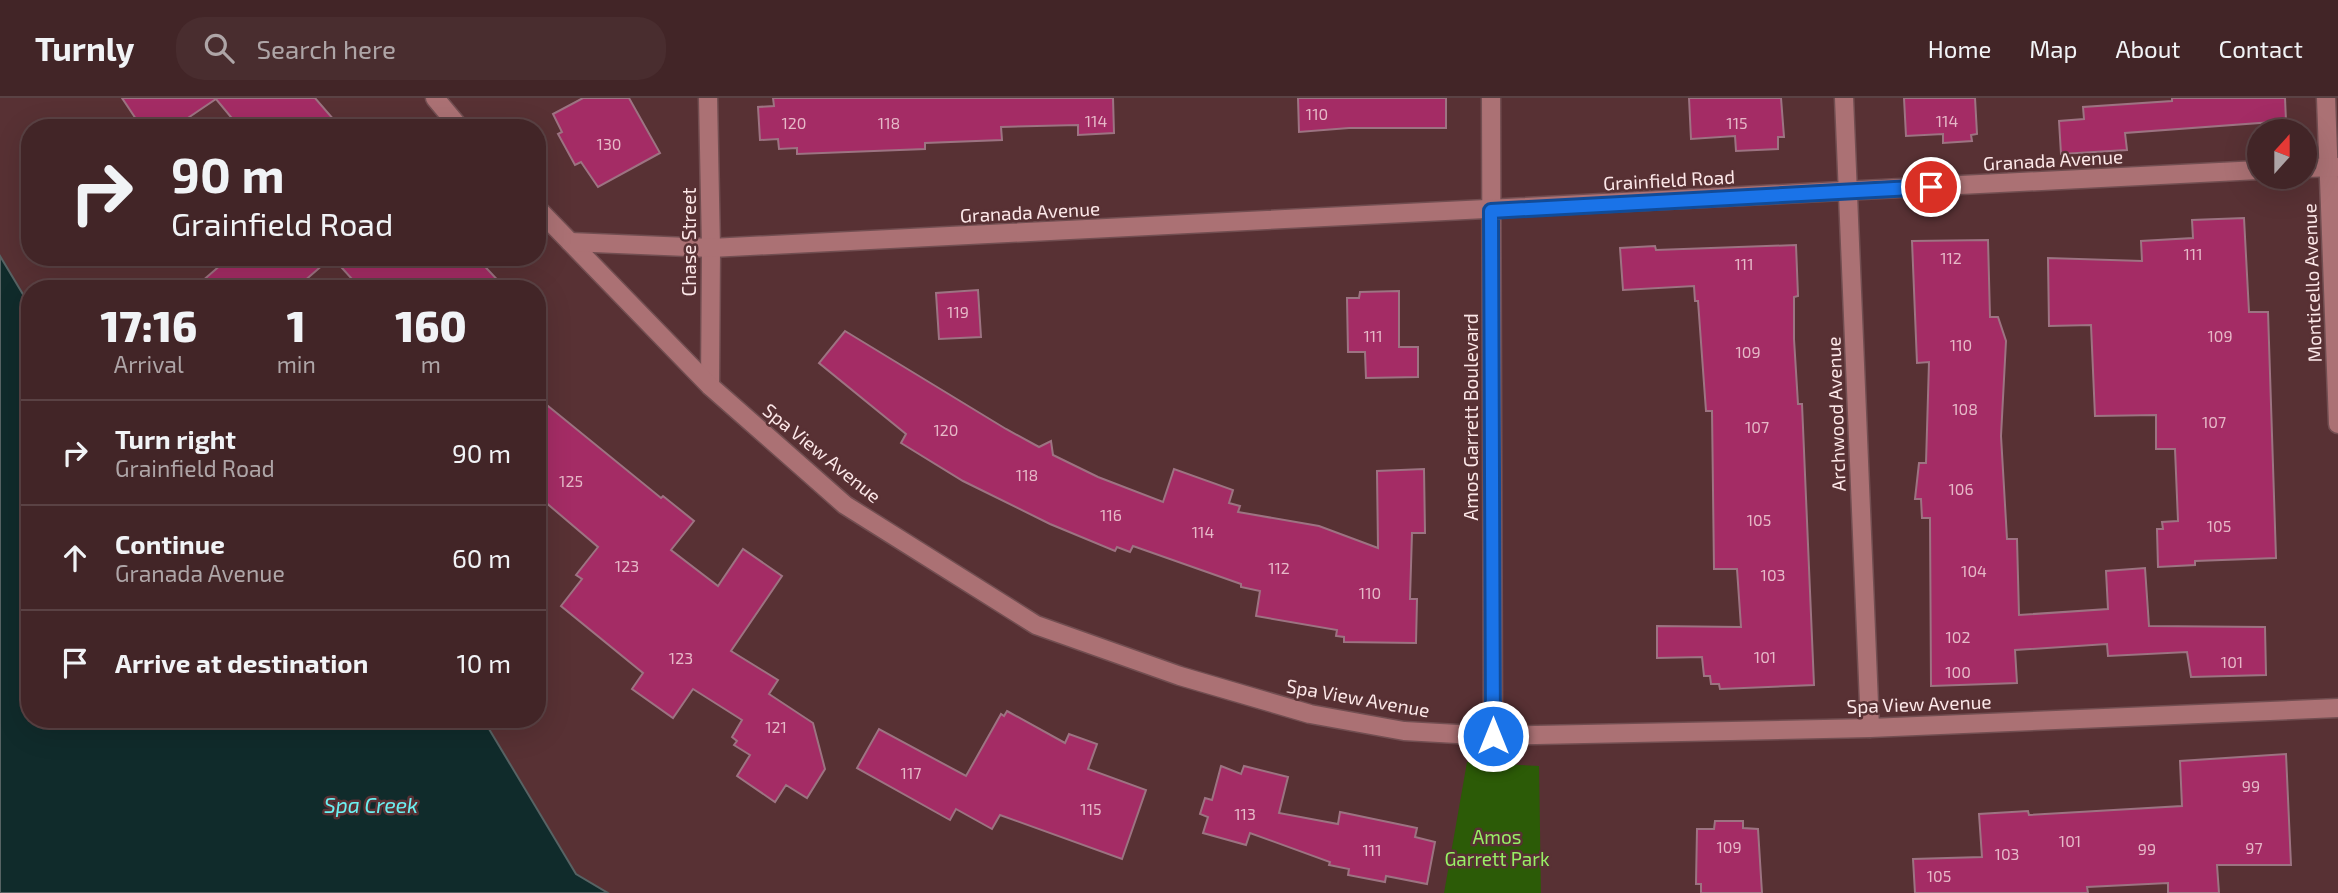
<!DOCTYPE html>
<html lang="en">
<head>
<meta charset="utf-8">
<style>
	:root { --surface:#422527; --page:#492d2f; --text:#f1f3f6; --muted:#aea5a7; --line:#5a4244 }
	body { margin:0; font-family:"Exo 2",sans-serif; background:var(--page); color:var(--text); height:100vh; display:flex; flex-direction:column; font-size:26px; white-space:nowrap }
	* { box-sizing:border-box; margin:0 }
	p { font-size:23px; color:var(--muted) }
	.icon { flex:none; width:38px; height:38px; fill:none; stroke:currentColor; stroke-width:2; stroke-linecap:round; stroke-linejoin:round }
	.map { position:relative; flex:1; overflow:hidden }
	.details { position:absolute; left:21px; top:182px; width:525px; height:448px; display:flex; flex-direction:column; background:var(--surface); border-radius:28px; box-shadow:0 7px 28px #0002,0 0 0 2px var(--line) }
	.details>* { flex:none }
	.hud { position:absolute; left:21px; top:21px; width:525px; height:147px; border-radius:28px; box-shadow:0 7px 28px #0002,0 0 0 2px var(--line); background:#422527; color:var(--text); overflow:hidden }
	.needle { width:46px; rotate:21deg }
	.controls { position:absolute; left:2247px; top:21px; display:grid; gap:14px }
	.controls a { display:grid; place-items:center; width:70px; height:70px; border-radius:50%; background:var(--surface); box-shadow:0 7px 28px #0002,0 0 0 2px var(--line); font-size:35px }
	.pin { position:absolute; display:grid; place-items:center; width:60px; height:60px; color:#fff; margin:-30px; border:4px solid #fff; border-radius:50%; box-shadow:0 2px 7px #0007 }
	.me { position:absolute; width:77px; margin:-38px; rotate:0deg; stroke-linejoin:round; filter:drop-shadow(0 0 5px #0008) }
	.turn { display:flex; align-items:center; gap:24px; height:147px; padding:0 35px; font-size:32px }
	.turn .icon { width:91px; height:91px; stroke-width:2.5 }
	.turn b { display:block; font-size:49px; line-height:60px }
	.eta { display:flex; justify-content:space-evenly; align-items:center; height:119px; text-align:center }
	.eta b { font-size:42px; font-weight:800; line-height:49px }
	ul { padding:0; list-style:none }
	li { display:flex; align-items:center; gap:21px; height:105px; padding:0 35px; border-top:2px solid var(--line) }
	li div { flex:1 }
	li b { display:block; font-size:26px }
	li em { font-style:normal }
	header { display:flex; align-items:center; gap:42px; box-sizing:border-box; height:98px; padding:0 35px; background:var(--surface); border-bottom:2px solid var(--line) }
	header strong { font-size:33px }
	nav { display:flex; gap:38px; margin-inline-start:auto; font-size:24px }
	.search { width:490px; height:63px; background:var(--page); display:flex; align-items:center; gap:18px; box-sizing:border-box; padding:0 24px; border-radius:28px; color:var(--muted); font-size:26px }
	.map>svg:first-child { display:block }
	.green { fill:#2c5b07 }
	.water { fill:#102b2b; stroke:#576364; stroke-width:2 }
	.building { fill:#a42c65; stroke:#9d7382; stroke-width:2 }
	.lines { fill:none; stroke-linecap:round; stroke-linejoin:round }
	.minor-casing { stroke:#724e51; stroke-width:21 }
	.minor { stroke:#ab7174; stroke-width:18 }
	.route-casing { stroke:#114b97; stroke-width:18 }
	.route { stroke:#1a73e8; stroke-width:12 }
	.labels { text-anchor:middle; stroke-width:5; stroke-linejoin:round; paint-order:stroke }
	.number-label { font-size:16px; fill:#e6b8c7 }
	.street-label { font-size:19px; fill:#fce7e8; stroke:#583134 }
	.park-label { font-size:19px; fill:#98f065; stroke:#583134 }
	.water-label { font-size:21px; font-style:italic; fill:#6bf0f1; stroke:#583134 }
</style>
</head>
<body>
<header>
<strong>Turnly</strong>
<div class="search"><svg class="icon" aria-label="search" viewBox="0 0 24 24"><circle cx="10" cy="10" r="6"/><path d="M15 15l6 6"/></svg>Search here</div>
<nav><a>Home</a><a>Map</a><a>About</a><a>Contact</a></nav>
</header>
<div class="map">
<svg width="2338" height="795" viewBox="0 0 2338 795">
	<rect width="100%" height="100%" fill="#583134"/>
	<polygon class="green" points="1467,664 1539,668 1541,795 1444,795"/>
	<polygon class="water" points="0,158 30,208 30,621 483,621 576,776 608,795 0,795"/>
	<g class="building">
		<polygon points="122,0 315,0 341,30 240,30 216,1 173,30 142,30"/>
		<polygon points="583,0 629,0 660,55 598,89 581,64 575,67 558,36 562,34 553,16"/>
		<polygon points="773,0 1113,0 1114,35 1078,37 1078,27 1001,29 1002,42 925,45 925,51 797,56 797,50 779,51 778,41 760,42 758,9 774,8"/>
		<polygon points="1298,0 1446,0 1446,30 1349,30 1299,34"/>
		<polygon points="1689,0 1781,0 1784,39 1778,39 1778,51 1736,53 1735,38 1691,41"/>
		<polygon points="1904,0 1975,0 1977,36 1971,37 1972,43 1943,45 1943,36 1906,38"/>
		<polygon points="2172,0 2285,0 2286,23 2125,35 2127,52 2061,56 2059,23 2084,21 2083,9 2172,3"/>
		<polygon points="2244,120 2249,214 2268,214 2276,460 2195,463 2195,467 2158,469 2157,431 2163,431 2162,424 2178,423 2175,351 2156,351 2156,317 2095,318 2091,227 2049,228 2048,160 2142,163 2141,143 2193,140 2192,122"/>
		<polygon points="1988,142 1990,219 1998,219 2006,243 2001,338 2007,441 2017,441 2019,517 2108,511 2106,473 2145,470 2149,528 2265,529 2266,577 2191,579 2187,554 2108,558 2107,546 2015,552 2017,585 1931,588 1930,420 1922,420 1921,401 1915,401 1919,365 1926,365 1929,264 1917,265 1912,143"/>
		<polygon points="1796,147 1798,198 1794,199 1794,241 1798,306 1802,306 1814,587 1720,591 1719,586 1711,586 1710,578 1704,578 1702,559 1657,560 1657,528 1741,529 1737,471 1714,471 1712,313 1706,313 1698,203 1695,203 1694,188 1623,192 1620,150 1655,148 1656,152"/>
		<polygon points="230,159 332,159 295,191 193,191"/>
		<polygon points="332,159 452,159 457,167 465,159 476,159 506,191 361,191"/>
		<polygon points="978,192 981,239 939,241 936,195"/>
		<polygon points="1399,193 1399,249 1418,249 1418,279 1366,280 1365,254 1348,254 1347,200 1359,200 1360,194"/>
		<polygon points="845,233 1006,331 1039,349 1051,343 1053,357 1098,379 1163,404 1174,371 1233,392 1229,405 1240,408 1238,414 1319,428 1378,450 1377,373 1424,371 1425,435 1412,435 1410,501 1417,501 1416,545 1344,544 1344,539 1336,538 1337,532 1256,518 1260,493 1241,489 1241,486 1133,448 1130,454 1117,449 1115,453 1050,426 963,383 901,345 906,336 819,265"/>
		<polygon points="537,299 661,400 663,398 694,423 671,452 718,488 743,451 782,478 731,553 778,582 769,596 813,625 825,671 807,700 786,687 775,704 737,678 750,657 734,647 737,643 732,639 742,622 693,591 673,620 632,591 643,575 561,508 582,481 576,477 598,449 537,397"/>
		<polygon points="1007,613 1065,645 1069,636 1097,646 1088,671 1146,692 1122,761 1000,717 992,731 956,711 950,722 857,670 879,631 966,678 1001,616 1004,618"/>
		<polygon points="2286,656 2291,767 2217,767 2219,795 2168,795 2168,785 2087,789 2088,795 1915,795 1913,761 1982,759 1979,716 2028,713 2029,717 2182,708 2180,663"/>
		<polygon points="1221,668 1241,676 1244,668 1288,679 1279,715 1338,726 1340,714 1417,730 1415,739 1435,744 1427,786 1386,778 1385,784 1348,777 1349,771 1329,767 1330,764 1250,735 1246,747 1203,735 1208,719 1200,716 1205,700 1212,702"/>
		<polygon points="1715,723 1743,723 1743,730 1758,731 1762,795 1701,795 1701,786 1696,786 1697,731 1714,731"/>
	</g>
	<g class="lines">
		<defs>
			<g id="minor">
				<polyline points="435,0 460,30"/>
				<polyline points="708,0 711,150 710,288"/>
				<polyline points="1491,0 1493,638"/>
				<polyline points="1844,0 1870,630"/>
				<polyline points="2326,0 2338,326"/>
				<polyline points="2305,70 2338,69"/>
				<polyline points="537,110 710,288 845,407 1036,527 1180,578 1310,616 1404,633 1493,638 1870,630 2338,610"/>
				<polyline points="570,144 711,150 2259,72"/>
			</g>
		</defs>
		<use href="#minor" class="minor-casing"/>
		<use href="#minor" class="minor"/>
	</g>
	<g class="lines">
		<defs>
			<polyline id="route" points="1493,638 1491,113 1931,89"/>
		</defs>
		<use href="#route" class="route-casing"/>
		<use href="#route" class="route"/>
	</g>
	<g class="labels">
		<g class="number-label">
			<text x="1317" y="22">110</text>
			<text x="1096" y="29">114</text>
			<text x="1947" y="29">114</text>
			<text x="794" y="31">120</text>
			<text x="889" y="31">118</text>
			<text x="1737" y="31">115</text>
			<text x="609" y="52">130</text>
			<text x="2193" y="162">111</text>
			<text x="1951" y="166">112</text>
			<text x="1744" y="172">111</text>
			<text x="958" y="220">119</text>
			<text x="1373" y="244">111</text>
			<text x="2220" y="244">109</text>
			<text x="1961" y="253">110</text>
			<text x="1748" y="260">109</text>
			<text x="1965" y="317">108</text>
			<text x="2214" y="330">107</text>
			<text x="1757" y="335">107</text>
			<text x="946" y="338">120</text>
			<text x="1027" y="383">118</text>
			<text x="571" y="389">125</text>
			<text x="1961" y="397">106</text>
			<text x="1111" y="423">116</text>
			<text x="1759" y="428">105</text>
			<text x="2219" y="434">105</text>
			<text x="1203" y="440">114</text>
			<text x="627" y="474">123</text>
			<text x="1279" y="476">112</text>
			<text x="1974" y="479">104</text>
			<text x="1773" y="483">103</text>
			<text x="1370" y="501">110</text>
			<text x="1958" y="545">102</text>
			<text x="1765" y="565">101</text>
			<text x="681" y="566">123</text>
			<text x="2232" y="570">101</text>
			<text x="1958" y="580">100</text>
			<text x="776" y="635">121</text>
			<text x="911" y="681">117</text>
			<text x="2251" y="694">99</text>
			<text x="1091" y="717">115</text>
			<text x="1245" y="722">113</text>
			<text x="2070" y="749">101</text>
			<text x="1729" y="755">109</text>
			<text x="2254" y="756">97</text>
			<text x="2147" y="757">99</text>
			<text x="1372" y="758">111</text>
			<text x="2007" y="762">103</text>
			<text x="1939" y="784">105</text>
		</g>
		<g class="street-label">
			<text transform="translate(2053 62) rotate(-3)" y="7">Granada Avenue</text>
			<text transform="translate(1669 82) rotate(-3)" y="7">Grainfield Road</text>
			<text transform="translate(1030 114) rotate(-3)" y="7">Granada Avenue</text>
			<text transform="translate(689 144) rotate(-90)" y="7">Chase Street</text>
			<text transform="translate(2312 185) rotate(-92)" y="7">Monticello Avenue</text>
			<text transform="translate(1836 316) rotate(-92)" y="7">Archwood Avenue</text>
			<text transform="translate(1471 319) rotate(-90)" y="7">Amos Garrett Boulevard</text>
			<text transform="translate(822 355) rotate(39)" y="7">Spa View Avenue</text>
			<text transform="translate(1358 600) rotate(10)" y="7">Spa View Avenue</text>
			<text transform="translate(1919 606) rotate(-2)" y="7">Spa View Avenue</text>
		</g>
		<g class="park-label">
			<text x="1497" y="746">Amos<tspan x="1497" dy="22">Garrett Park</tspan></text>
		</g>
		<g class="water-label">
			<text x="371" y="715">Spa Creek</text>
		</g>
	</g>
</svg>
<div class="controls">
<a><svg class="needle" viewBox="-14 -14 28 28"><path d="M0-13l5 13h-10z" fill="#e53935"/><path d="M0 13l5-13h-10z" fill="#aea5a7"/></svg></a>
</div>
<div class="pin" style="left:1931px;top:89px;background:#d93025"><svg class="icon" aria-label="arrive" viewBox="0 0 24 24"><path d="M6 21V4h12l-3 4 3 4H6"/></svg></div>
<svg class="me" style="left:1493px;top:638px" viewBox="-20 -20 40 40"><circle r="17" fill="#1a73e8" stroke="#fff" stroke-width="3"/><path d="M0-11L8 9 0 5-8 9z" fill="#fff"/></svg>
<div class="hud">
<div class="turn"><svg class="icon" aria-label="right" viewBox="0 0 24 24"><path d="M7 20v-9h11M14 6l5 5-5 5"/></svg><div><b>90 m</b>Grainfield Road</div></div>
</div>
<section class="details">
<div class="eta">
<div><b>17:16</b><p>Arrival</p></div>
<div><b>1</b><p>min</p></div>
<div><b>160</b><p>m</p></div>
</div>
<ul>
<li><svg class="icon" aria-label="right" viewBox="0 0 24 24"><path d="M7 20v-9h11M14 6l5 5-5 5"/></svg><div><b>Turn right</b><p>Grainfield Road</p></div><em>90 m</em></li>
<li><svg class="icon" aria-label="ahead" viewBox="0 0 24 24"><path d="M12 20V5M6 11l6-6 6 6"/></svg><div><b>Continue</b><p>Granada Avenue</p></div><em>60 m</em></li>
<li><svg class="icon" aria-label="arrive" viewBox="0 0 24 24"><path d="M6 21V4h12l-3 4 3 4H6"/></svg><div><b>Arrive at destination</b></div><em>10 m</em></li>
</ul>
</section>
</div>
</body>
</html>
